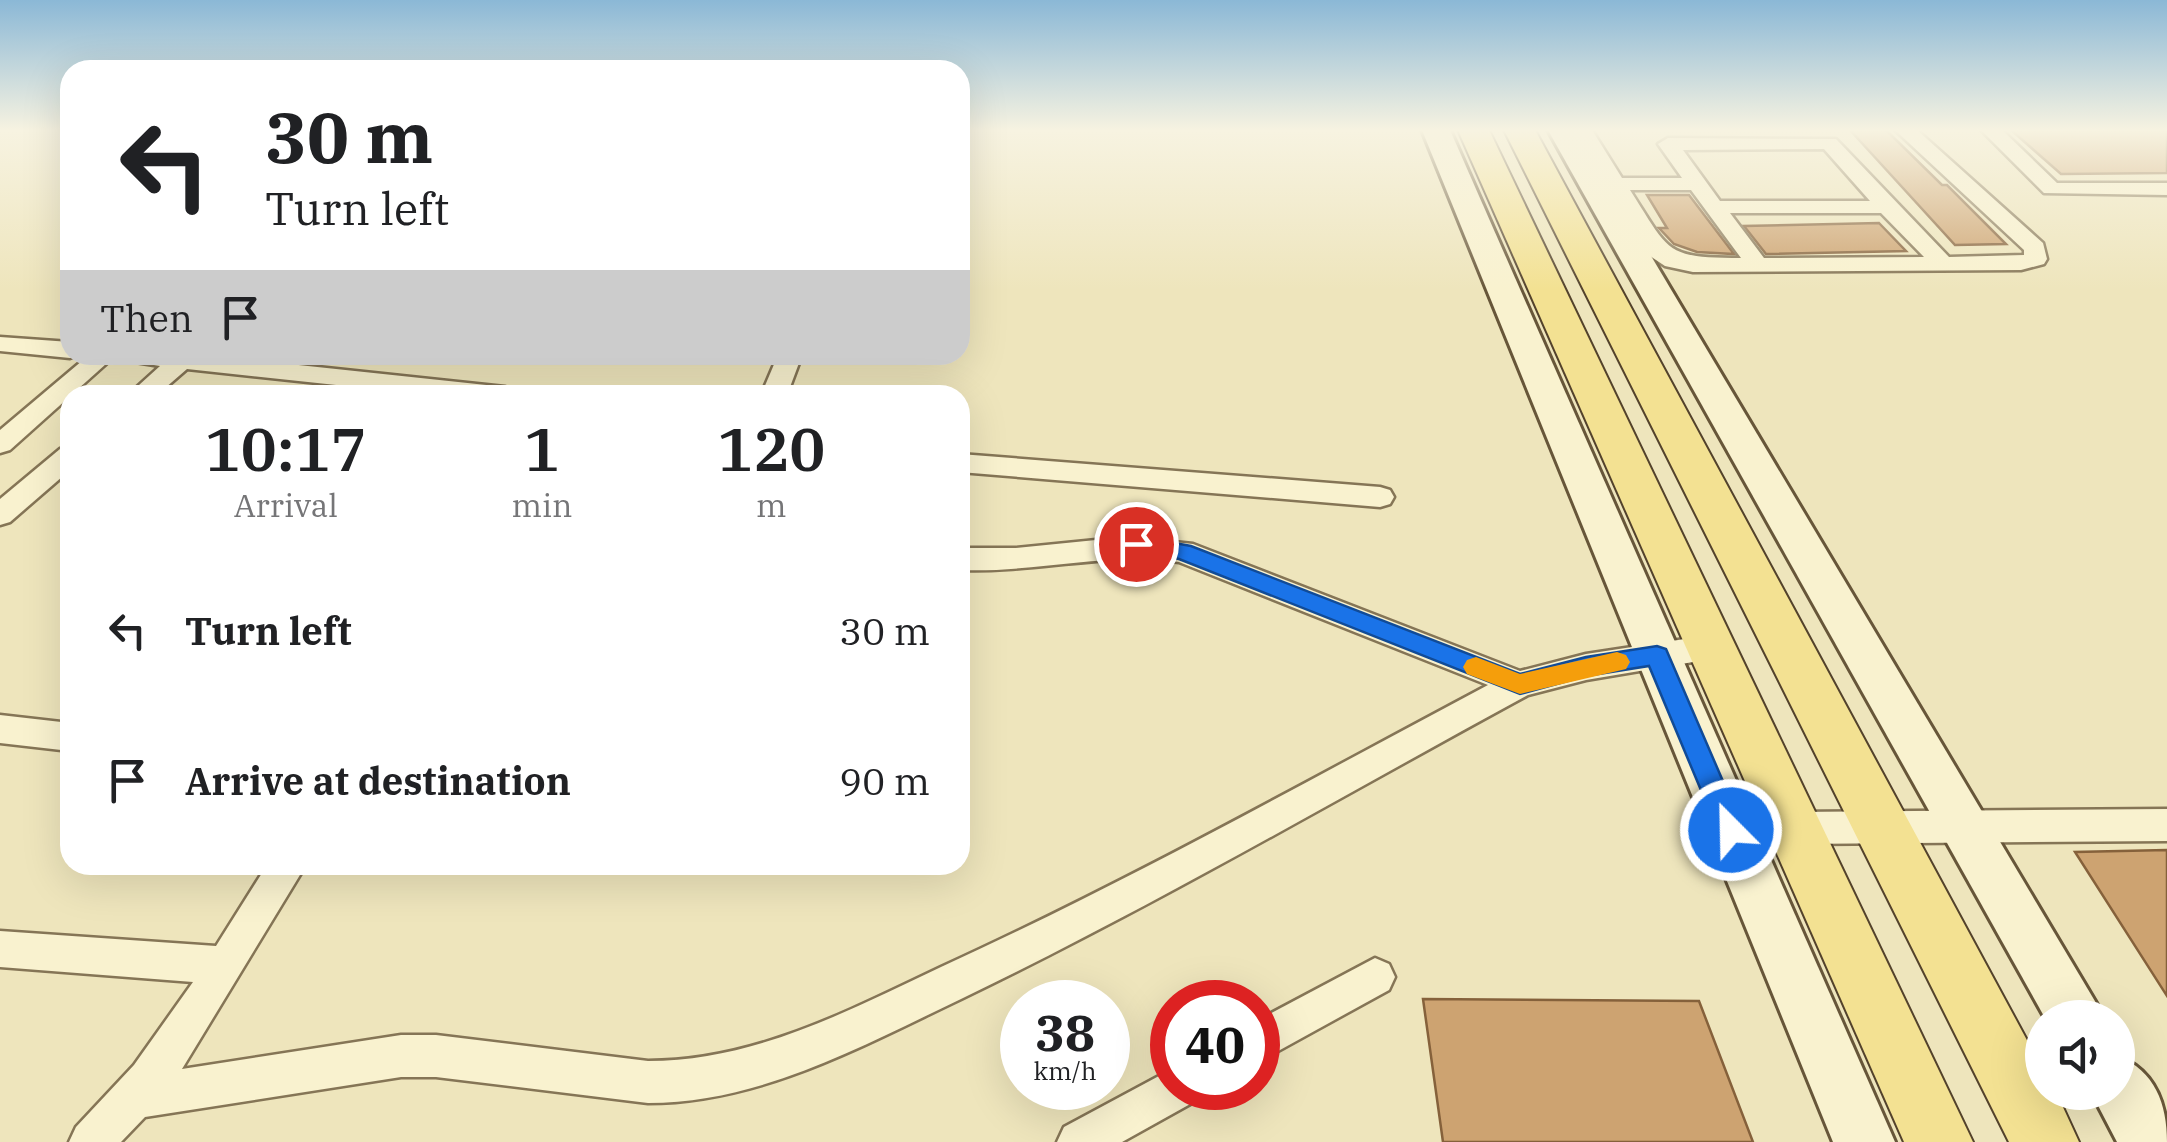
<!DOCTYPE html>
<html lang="en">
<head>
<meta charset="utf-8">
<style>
	:root { --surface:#fff; --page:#f2f2f2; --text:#202124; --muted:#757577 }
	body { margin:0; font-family:"IBM Plex Serif",serif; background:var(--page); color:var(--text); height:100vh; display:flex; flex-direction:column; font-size:38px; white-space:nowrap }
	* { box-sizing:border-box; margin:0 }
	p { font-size:32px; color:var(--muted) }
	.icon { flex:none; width:55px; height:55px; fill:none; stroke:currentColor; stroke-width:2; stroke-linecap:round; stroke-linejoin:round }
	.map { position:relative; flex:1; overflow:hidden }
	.panel { position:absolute; left:60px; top:385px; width:910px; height:490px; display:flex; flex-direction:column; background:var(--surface); border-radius:30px; box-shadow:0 10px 40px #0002 }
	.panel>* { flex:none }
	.hud { position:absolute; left:60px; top:60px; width:910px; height:305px; border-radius:30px; box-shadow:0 10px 40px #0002; background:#fff; color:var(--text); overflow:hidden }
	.tools { position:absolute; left:2025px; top:1000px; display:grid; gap:20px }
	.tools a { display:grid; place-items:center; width:110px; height:110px; border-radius:50%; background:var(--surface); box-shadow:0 10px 40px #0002; font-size:50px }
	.speed { position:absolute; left:1000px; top:980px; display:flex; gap:20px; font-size:50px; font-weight:700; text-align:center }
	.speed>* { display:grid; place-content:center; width:130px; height:130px; border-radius:50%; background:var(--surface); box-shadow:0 10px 40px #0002; line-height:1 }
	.speed small { font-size:25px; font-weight:400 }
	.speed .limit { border:15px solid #d22; background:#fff; color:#111 }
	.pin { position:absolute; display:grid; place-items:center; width:85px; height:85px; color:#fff; margin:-42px; border:5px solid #fff; border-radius:50%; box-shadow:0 2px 10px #0007 }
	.me { position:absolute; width:110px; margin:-55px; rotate:337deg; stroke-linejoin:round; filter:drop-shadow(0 0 8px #0008) }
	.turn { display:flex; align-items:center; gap:35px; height:210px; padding:0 40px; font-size:45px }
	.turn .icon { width:130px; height:130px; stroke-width:2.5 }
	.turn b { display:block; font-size:70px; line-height:85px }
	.then { display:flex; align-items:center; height:95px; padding:0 40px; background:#0003; gap:20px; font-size:38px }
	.eta { display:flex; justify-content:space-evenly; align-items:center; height:170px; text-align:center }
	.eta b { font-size:60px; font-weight:600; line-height:70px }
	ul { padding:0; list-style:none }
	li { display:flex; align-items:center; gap:30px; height:150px; padding:0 40px }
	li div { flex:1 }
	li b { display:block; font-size:38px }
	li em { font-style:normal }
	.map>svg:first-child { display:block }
	.building { fill:#cda371; stroke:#85613b; stroke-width:2.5 }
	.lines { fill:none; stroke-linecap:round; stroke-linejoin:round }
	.street-casing { stroke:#857556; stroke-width:5 }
	.secondary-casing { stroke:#675639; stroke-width:6 }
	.primary-casing { stroke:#53422b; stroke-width:4 }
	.street { fill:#f9f2cf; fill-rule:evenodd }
	.secondary { fill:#f9f2cf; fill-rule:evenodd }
	.primary { fill:#f3e192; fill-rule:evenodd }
	.route { fill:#1a73e8; stroke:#114b97; stroke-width:2.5 }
	.slow { fill:#f59e0b }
</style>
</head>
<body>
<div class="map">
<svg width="2167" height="1142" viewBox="0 0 2167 1142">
	<rect width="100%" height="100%" fill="#eee5bc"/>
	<g class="building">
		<polygon points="1850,130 1886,130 1942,185 1947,185 2006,244 1955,245"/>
		<polygon points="2011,130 2167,130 2167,173 2061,174"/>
		<polygon points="1647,195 1689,195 1734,254 1697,252 1674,244 1659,228 1667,228"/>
		<polygon points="1879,223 1906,251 1766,254 1744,226"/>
		<polygon points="2167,850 2167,996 2075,852"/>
		<polygon points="1423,999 1699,1001 1753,1142 1443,1142"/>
	</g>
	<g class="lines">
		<defs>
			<g id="street">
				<path d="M1572,130H1592L1622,178H1682L1658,144L1668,138L1836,139L1949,257L2024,255V250L1895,130H1917L2043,243L2047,259L2044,264L2021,270L1693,272L1665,266L1650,256L1609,190L1595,184L1602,178ZM1824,149L1870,201H1720L1683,150ZM1630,190H1691L1741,258C1664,258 1670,252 1630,190ZM1730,213H1881L1924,257L1764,258Z"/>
				<polygon points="1981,130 2002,130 2057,183 2167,183 2167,195 2044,193"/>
				<polygon points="0,337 70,342 70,355 79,355 70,358 0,351"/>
				<polygon points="89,355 116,355 10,450 0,453 0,430"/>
				<polygon points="120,355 204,355 505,387 518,395 430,395 187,369 157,395 128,395 160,366 123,360"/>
				<polygon points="778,355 802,355 787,395 761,395"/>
				<polygon points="70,446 70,470 10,522 0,525 0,499 60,449"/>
				<polygon points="960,454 1380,487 1390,490 1394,497 1390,504 1380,507 960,472"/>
				<path d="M1126,537L1193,544L1520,671L1586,654L1711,635L1722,638L1727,647L1722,656L1711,659L1586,680L1528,695C1340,797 1154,906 961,999C862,1046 760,1103 648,1103L436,1077H401L145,1117L121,1142H69L76,1127L134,1065L193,982L0,967V931L216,946L267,865H306L182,1069L401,1035H436L648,1061C754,1061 848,1011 941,967C1127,882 1307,781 1488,685L1179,562C1105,552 1034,573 960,570V548H1016Z"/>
				<polygon points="0,715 70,723 70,751 0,743"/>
				<polygon points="2167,809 2167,841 1794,844 1781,839 1776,828 1781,817 1794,812"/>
				<polygon points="1375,958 1389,964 1395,977 1389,990 1258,1062 1258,1020"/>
				<polygon points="1172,1069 1172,1088 1198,1088 1192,1103 1122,1142 1057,1142 1064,1127"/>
			</g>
			<g id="secondary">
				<polygon points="1422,130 1450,130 1895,1142 1833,1142"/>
				<polygon points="1548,130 1576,130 2105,1018 2045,1018"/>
				<path d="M2118,1056C2155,1071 2167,1104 2167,1142H2117L2091,1092H2118Z"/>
			</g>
			<g id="primary">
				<polygon points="1458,130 1489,130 1973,1142 1904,1142"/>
				<polygon points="1504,130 1535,130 2042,1068 2042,1092 2056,1092 2079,1142 2009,1142"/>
			</g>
		</defs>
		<use href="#street" class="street-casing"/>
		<use href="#secondary" class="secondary-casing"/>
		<use href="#primary" class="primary-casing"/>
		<use href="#street" class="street"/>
		<use href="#secondary" class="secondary"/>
		<use href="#primary" class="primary"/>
	</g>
	<linearGradient id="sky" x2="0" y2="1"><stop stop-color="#8bb8d6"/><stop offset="0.45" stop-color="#f7f3e1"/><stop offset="1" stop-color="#f7f3e1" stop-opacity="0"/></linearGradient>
	<rect width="2167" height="290" fill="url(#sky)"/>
	<polygon class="route" points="1136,536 1191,546 1520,674 1586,657 1657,646 1666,649 1744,830 1740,838 1731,842 1721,838 1649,666 1586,676 1520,694 1179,559 1128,550 1125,544"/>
	<polygon class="slow" points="1617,652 1626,655 1630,662 1626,669 1520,694 1467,674 1463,667 1467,660 1476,657 1520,674"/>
</svg>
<div class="tools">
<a><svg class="icon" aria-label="sound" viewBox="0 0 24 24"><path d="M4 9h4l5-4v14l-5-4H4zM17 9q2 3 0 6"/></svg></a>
</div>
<div class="speed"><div>38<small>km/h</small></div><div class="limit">40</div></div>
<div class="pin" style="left:1136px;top:544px;background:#d93025"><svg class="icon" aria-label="arrive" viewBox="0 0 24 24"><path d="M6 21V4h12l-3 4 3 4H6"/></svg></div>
<svg class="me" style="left:1731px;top:830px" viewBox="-20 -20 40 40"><circle r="17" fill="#1a73e8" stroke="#fff" stroke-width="3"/><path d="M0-11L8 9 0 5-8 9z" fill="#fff"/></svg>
<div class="hud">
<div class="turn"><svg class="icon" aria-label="left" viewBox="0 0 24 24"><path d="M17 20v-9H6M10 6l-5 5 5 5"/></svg><div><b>30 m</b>Turn left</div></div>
<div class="then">Then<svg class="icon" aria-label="arrive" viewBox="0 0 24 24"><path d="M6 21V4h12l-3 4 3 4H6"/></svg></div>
</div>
<section class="panel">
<div class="eta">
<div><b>10:17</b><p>Arrival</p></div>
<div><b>1</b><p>min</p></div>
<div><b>120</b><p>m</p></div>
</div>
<ul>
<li><svg class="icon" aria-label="left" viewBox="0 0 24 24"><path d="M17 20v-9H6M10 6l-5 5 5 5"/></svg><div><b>Turn left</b></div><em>30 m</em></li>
<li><svg class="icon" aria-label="arrive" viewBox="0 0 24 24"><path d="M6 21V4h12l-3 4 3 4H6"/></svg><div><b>Arrive at destination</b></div><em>90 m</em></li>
</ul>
</section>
</div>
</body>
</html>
